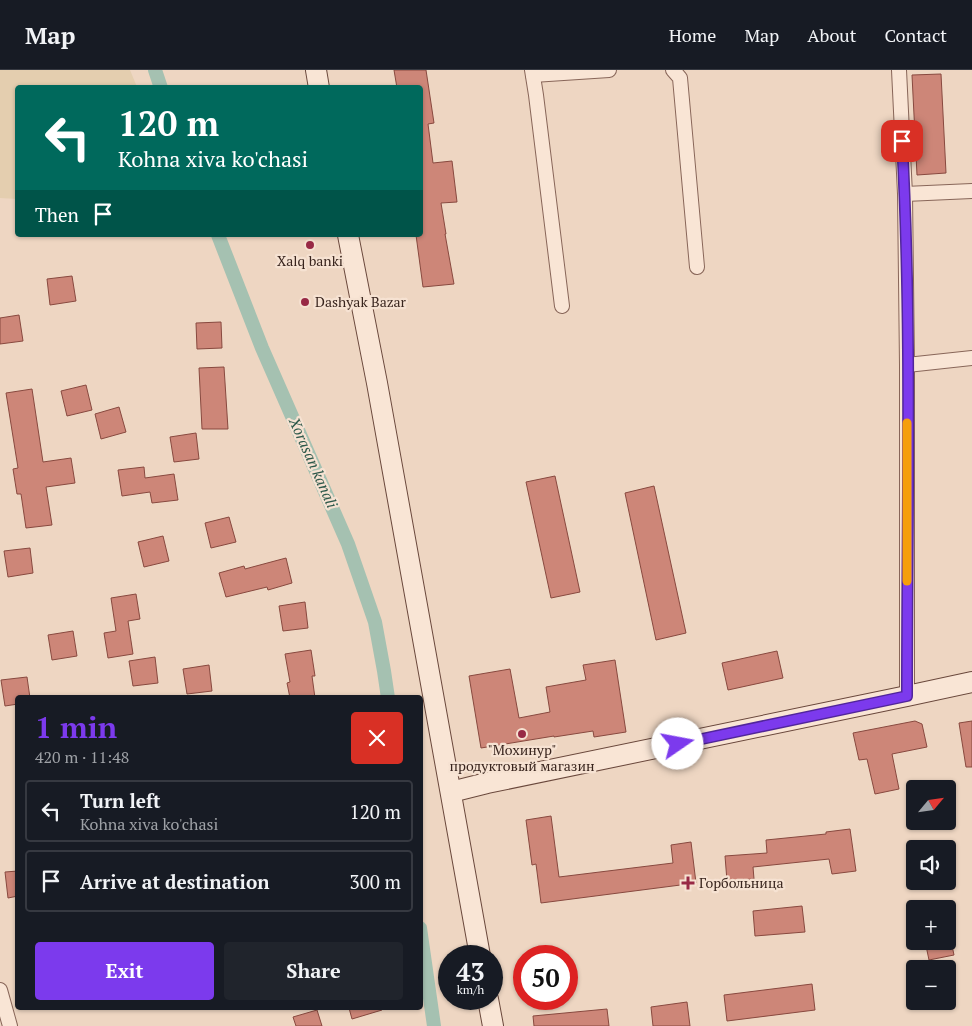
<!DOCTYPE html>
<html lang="en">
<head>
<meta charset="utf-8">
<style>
	:root { --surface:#171b24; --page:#20242c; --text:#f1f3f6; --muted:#9ea1a6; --line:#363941; --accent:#7c3aed }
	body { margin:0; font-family:"PT Serif",serif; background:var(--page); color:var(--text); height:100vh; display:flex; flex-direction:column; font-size:19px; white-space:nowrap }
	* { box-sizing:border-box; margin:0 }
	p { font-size:16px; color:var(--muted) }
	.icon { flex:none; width:28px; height:28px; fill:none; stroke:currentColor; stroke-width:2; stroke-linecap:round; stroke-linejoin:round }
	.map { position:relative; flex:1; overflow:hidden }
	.sheet { position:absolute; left:15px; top:625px; width:408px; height:315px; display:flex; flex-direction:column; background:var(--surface); border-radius:5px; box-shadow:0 1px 4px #0004 }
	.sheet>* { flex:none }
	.hud { position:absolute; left:15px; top:15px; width:408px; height:152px; border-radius:5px; box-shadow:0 1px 4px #0004; background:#00695c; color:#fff; overflow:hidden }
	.needle { width:32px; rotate:61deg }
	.fabs { position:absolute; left:906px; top:710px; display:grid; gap:10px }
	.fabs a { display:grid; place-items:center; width:50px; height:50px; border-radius:5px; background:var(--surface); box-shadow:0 1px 4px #0004; font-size:25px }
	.speed { position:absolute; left:438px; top:875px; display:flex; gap:10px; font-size:25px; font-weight:700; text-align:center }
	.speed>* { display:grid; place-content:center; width:65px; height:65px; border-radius:50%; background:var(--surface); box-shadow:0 1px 4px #0004; line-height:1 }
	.speed small { font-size:12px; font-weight:400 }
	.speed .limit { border:8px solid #d22; background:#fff; color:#111 }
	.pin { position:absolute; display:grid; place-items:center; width:42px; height:42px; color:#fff; margin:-21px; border-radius:10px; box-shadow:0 2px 8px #0006 }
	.me { position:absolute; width:55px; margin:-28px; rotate:78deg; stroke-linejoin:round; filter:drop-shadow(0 0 4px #0008) }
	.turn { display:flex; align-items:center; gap:18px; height:105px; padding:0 20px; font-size:22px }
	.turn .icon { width:65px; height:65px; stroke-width:2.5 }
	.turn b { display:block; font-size:35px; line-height:42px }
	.then { display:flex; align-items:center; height:48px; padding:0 20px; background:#0003; gap:10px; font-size:19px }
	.round { display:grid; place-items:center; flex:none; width:52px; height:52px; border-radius:5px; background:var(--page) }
	.summary { display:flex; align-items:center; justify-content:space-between; height:85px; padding:0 20px }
	h1 { font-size:30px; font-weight:700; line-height:38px; color:var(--accent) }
	.primary-button { display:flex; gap:10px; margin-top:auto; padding:10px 20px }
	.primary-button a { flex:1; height:58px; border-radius:5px; background:var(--accent); color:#fff; font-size:20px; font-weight:700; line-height:58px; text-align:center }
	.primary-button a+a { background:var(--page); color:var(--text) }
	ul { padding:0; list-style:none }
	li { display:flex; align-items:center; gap:15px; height:62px; margin:0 10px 8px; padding:0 10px; border:2px solid var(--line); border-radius:5px }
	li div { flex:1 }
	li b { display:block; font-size:19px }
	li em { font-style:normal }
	header { display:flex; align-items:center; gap:30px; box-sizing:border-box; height:70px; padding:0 25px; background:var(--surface); border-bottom:1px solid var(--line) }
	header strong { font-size:24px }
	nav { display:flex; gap:28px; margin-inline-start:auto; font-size:18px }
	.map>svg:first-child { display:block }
	.farmland { fill:#e4ceaf }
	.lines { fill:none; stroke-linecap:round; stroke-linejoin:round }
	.canal { stroke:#a5c1b1; stroke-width:14 }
	.building { fill:#cd8678; stroke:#88493f }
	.street-casing { stroke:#886659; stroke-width:16 }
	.secondary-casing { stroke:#6a483c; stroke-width:22 }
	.street { stroke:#f9e5d5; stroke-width:14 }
	.secondary { stroke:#f9e5d5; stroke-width:20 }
	.route-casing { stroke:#51269a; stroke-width:12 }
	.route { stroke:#7c3aed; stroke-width:9 }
	.slow { stroke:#f59e0b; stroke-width:9 }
	.poi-dot { fill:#982945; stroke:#f6e2d2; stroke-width:2 }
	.labels { text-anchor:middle; stroke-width:4.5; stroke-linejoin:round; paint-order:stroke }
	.poi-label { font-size:14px; fill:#38241d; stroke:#f6e2d2 }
	.water-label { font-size:15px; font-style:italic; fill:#2d584a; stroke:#f6e2d2 }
</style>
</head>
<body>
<header>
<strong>Map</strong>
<nav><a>Home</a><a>Map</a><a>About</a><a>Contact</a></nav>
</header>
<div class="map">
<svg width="972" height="956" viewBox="0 0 972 956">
	<rect width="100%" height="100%" fill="#eed6c2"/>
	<polygon class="farmland" points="0,0 130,0 137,17 18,18 17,129 0,128"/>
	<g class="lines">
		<g class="canal">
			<polyline points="155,0 161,18"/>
			<polyline points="218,165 262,278 348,474 375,552 384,601 388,628"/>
			<polyline points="420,858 434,956"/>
		</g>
	</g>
	<g class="building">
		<polygon points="394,0 426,0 434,53 428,54 433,93 452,91 457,132 441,133 446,164 445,164 454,214 423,217 416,165 420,165 420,18 397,18"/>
		<polygon points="941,4 946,103 917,105 912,5"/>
		<polygon points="72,206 76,231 50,235 47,209"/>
		<polygon points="19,245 23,271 0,274 0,248"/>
		<polygon points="221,252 222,278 197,279 196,253"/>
		<polygon points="224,297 228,359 202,359 199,298"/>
		<polygon points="86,315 92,340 67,346 61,321"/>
		<polygon points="32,319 43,392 71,388 75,413 46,417 52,455 26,458 21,424 17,424 13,399 18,398 6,323"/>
		<polygon points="119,337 126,362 101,369 95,344"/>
		<polygon points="196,363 199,389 174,392 170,367"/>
		<polygon points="144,397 145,408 174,404 178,430 152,433 150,422 122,426 118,400"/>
		<polygon points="555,406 580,522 551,528 526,412"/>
		<polygon points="654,416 686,563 656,570 625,423"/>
		<polygon points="229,447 236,472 211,478 205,453"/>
		<polygon points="163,466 169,491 144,497 138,472"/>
		<polygon points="30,478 33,503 8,507 4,481"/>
		<polygon points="286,488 292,513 268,520 267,517 226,527 219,503 244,496 245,499"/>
		<polygon points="136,524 140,549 128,551 133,584 108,588 104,563 116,561 111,528"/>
		<polygon points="305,532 308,558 283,561 279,536"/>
		<polygon points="73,561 77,586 52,590 48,565"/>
		<polygon points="311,580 315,606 312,606 315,628 290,628 287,613 290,612 285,584"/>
		<polygon points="777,581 783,608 728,620 722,593"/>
		<polygon points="155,587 158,613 133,616 129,591"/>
		<polygon points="615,590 626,662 594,667 593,661 554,667 554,666 481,678 469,606 510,599 519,648 550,642 546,617 586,610 583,595"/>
		<polygon points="209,595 212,621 187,624 183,599"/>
		<polygon points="27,607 30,628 18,628 18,634 5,636 1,610"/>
		<polygon points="915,651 922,654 927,677 892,684 899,719 875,724 867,689 859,690 853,663"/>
		<polygon points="972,651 972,697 966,697 959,653"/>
		<polygon points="551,746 559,807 673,793 671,775 691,772 696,813 541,833 536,794 532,795 526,750"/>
		<polygon points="850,759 856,801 832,804 829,789 753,797 754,809 727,811 725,786 767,783 766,770 826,764 826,762"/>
		<polygon points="18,801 18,826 8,828 5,802"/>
		<polygon points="802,836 805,862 755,866 753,841"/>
		<polygon points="925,871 951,871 954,885 929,890"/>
		<polygon points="812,914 815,940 727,951 724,925"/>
		<polygon points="687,932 690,956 653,956 651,937"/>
		<polygon points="349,938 382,938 382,940 352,949"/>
		<polygon points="607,939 609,956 534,956 533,946"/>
		<polygon points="317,940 322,956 296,956 293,947"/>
	</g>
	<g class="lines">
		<defs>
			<g id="street">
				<polyline points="532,0 536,25 562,236"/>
				<polyline points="673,0 680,8 697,197"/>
				<polyline points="899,0 905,124 907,295 907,626"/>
				<polyline points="533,5 609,0"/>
				<polyline points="905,124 972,121"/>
				<polyline points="907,295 972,288"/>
				<polyline points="0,920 10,956"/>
			</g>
			<g id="secondary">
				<polyline points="316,0 319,18"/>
				<polyline points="348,165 377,313 480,886"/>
				<polyline points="451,722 487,713 907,626 972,612"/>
				<polyline points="488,929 493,956"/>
			</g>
		</defs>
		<use href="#street" class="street-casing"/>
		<use href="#secondary" class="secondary-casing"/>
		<use href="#street" class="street"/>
		<use href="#secondary" class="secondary"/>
	</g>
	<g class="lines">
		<defs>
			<path id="route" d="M678,674L907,626C907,441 912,256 902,71"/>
		</defs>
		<use href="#route" class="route-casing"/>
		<use href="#route" class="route"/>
		<polyline class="slow" points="907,511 907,353"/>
	</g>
	<g class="poi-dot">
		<circle cx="310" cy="175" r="5"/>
		<circle cx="305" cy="232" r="5"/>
		<circle cx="522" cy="664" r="5"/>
		<path d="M685.5 805.5h5v5h5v5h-5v5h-5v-5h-5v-5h5z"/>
	</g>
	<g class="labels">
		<g class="poi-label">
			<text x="310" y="196">Xalq banki</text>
			<text x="315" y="237" text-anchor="start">Dashyak Bazar</text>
			<text x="522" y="685">"Мохинур"<tspan x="522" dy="16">продуктовый магазин</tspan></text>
			<text x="699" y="818" text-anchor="start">Горбольница</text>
		</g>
		<g class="water-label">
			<text transform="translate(313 393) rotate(66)" y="5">Xorasan kanali</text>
		</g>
	</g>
</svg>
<div class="fabs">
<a><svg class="needle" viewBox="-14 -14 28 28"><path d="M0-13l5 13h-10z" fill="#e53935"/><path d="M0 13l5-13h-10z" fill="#9ea1a6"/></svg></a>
<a><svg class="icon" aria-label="sound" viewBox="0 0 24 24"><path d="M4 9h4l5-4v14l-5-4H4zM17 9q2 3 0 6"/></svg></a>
<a>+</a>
<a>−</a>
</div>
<div class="speed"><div>43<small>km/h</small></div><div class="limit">50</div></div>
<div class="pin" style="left:902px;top:71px;background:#d93025"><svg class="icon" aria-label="arrive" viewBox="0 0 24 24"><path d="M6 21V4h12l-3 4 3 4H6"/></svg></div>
<svg class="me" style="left:678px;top:674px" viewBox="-20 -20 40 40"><circle r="19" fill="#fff"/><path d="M0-13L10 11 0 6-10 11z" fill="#7c3aed"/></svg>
<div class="hud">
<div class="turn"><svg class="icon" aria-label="left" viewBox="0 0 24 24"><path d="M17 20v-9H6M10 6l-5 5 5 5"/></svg><div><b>120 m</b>Kohna xiva ko'chasi</div></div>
<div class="then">Then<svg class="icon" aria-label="arrive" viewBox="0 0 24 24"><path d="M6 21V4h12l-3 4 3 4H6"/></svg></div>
</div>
<section class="sheet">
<div class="summary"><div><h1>1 min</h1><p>420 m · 11:48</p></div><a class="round" style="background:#d93025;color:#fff"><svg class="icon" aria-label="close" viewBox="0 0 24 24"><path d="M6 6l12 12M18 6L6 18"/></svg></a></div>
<ul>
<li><svg class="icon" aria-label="left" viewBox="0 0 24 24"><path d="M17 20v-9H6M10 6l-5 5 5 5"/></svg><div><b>Turn left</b><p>Kohna xiva ko'chasi</p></div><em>120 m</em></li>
<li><svg class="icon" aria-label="arrive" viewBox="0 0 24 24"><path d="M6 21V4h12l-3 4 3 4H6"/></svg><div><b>Arrive at destination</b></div><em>300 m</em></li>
</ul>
<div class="primary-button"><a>Exit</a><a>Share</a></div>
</section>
</div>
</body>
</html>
